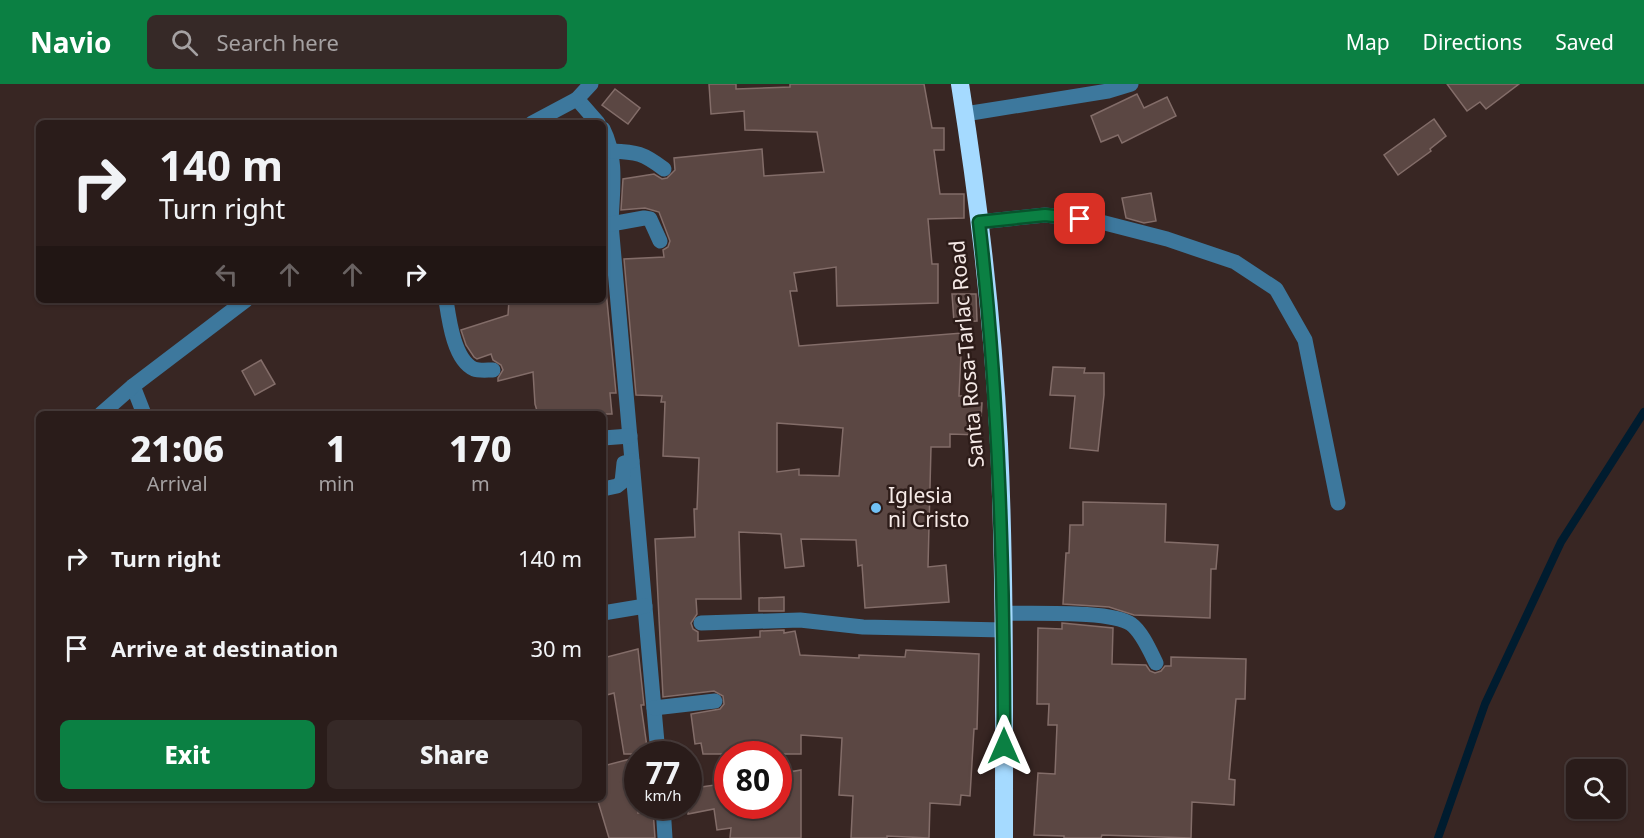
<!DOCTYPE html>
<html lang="en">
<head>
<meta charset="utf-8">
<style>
	:root { --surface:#2a1c1a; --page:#362927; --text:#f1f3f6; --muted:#a5a1a2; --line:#463a39; --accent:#0b8043 }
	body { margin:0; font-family:"Noto Sans",sans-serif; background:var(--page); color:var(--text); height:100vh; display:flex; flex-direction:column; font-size:22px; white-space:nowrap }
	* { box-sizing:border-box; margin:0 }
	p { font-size:20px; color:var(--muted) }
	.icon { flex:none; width:33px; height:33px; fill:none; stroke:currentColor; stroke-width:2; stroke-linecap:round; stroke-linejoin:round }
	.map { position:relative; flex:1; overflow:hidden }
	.drawer { position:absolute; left:36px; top:327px; width:570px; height:390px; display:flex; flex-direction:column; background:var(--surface); border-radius:9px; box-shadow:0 2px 4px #0004,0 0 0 2px var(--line) }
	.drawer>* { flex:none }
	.banner { position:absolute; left:36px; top:36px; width:570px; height:183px; border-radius:9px; box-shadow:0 2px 4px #0004,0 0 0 2px var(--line); background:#2a1c1a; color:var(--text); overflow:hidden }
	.controls { position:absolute; left:1566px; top:675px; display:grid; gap:12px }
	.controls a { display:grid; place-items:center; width:60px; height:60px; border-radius:9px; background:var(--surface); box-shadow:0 2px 4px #0004,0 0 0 2px var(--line); font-size:30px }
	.speed { position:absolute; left:624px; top:657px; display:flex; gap:12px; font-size:30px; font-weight:700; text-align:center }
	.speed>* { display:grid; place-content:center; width:78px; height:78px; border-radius:50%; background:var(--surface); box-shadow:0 2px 4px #0004,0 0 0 2px var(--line); line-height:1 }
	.speed small { font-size:15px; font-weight:400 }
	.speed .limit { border:9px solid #d22; background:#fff; color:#111 }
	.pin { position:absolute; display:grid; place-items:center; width:51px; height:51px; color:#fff; margin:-26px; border-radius:12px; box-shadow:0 3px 9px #0006 }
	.me { position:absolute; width:66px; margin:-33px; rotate:0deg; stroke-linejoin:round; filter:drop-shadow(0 0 4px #0008) }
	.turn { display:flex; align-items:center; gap:21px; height:126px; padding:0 24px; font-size:27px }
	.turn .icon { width:78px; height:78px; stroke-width:2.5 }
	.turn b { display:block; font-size:42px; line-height:51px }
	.lanes { display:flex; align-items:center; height:57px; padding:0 24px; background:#0003; justify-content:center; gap:30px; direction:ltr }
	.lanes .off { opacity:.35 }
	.eta { display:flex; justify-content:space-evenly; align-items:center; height:102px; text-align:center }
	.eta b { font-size:36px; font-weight:800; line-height:42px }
	.button { display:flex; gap:12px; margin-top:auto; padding:12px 24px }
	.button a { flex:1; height:69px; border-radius:9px; background:var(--accent); color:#fff; font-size:24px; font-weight:800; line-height:69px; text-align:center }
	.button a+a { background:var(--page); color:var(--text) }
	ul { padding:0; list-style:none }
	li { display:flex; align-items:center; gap:18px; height:90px; padding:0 24px }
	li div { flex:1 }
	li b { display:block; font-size:22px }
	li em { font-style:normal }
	header { display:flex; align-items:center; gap:36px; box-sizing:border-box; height:84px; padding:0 30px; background:var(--accent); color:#fff }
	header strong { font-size:28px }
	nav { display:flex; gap:33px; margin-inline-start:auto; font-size:21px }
	.search { width:420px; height:54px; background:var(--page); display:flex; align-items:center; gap:15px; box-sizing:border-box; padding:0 21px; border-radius:9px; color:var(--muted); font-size:22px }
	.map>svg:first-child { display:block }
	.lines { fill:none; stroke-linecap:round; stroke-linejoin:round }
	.stream { stroke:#001c2f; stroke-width:8 }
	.building { fill:#5b4743; stroke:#836d69; stroke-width:1.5; fill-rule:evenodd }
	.minor { stroke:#3d789d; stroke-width:15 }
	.highway { stroke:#a5daff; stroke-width:18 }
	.route-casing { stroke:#07532c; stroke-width:15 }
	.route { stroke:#0b8043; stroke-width:10 }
	.poi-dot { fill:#71c1f5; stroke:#2d1c19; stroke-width:2 }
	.labels { text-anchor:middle; stroke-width:5; stroke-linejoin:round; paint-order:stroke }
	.street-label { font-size:21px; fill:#f6eae7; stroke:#2d1c19 }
	.poi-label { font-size:21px; fill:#f6eae7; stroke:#2d1c19; text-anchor:start }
</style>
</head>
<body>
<header>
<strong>Navio</strong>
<div class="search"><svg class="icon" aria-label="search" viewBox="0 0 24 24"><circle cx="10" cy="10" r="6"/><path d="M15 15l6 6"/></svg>Search here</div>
<nav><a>Map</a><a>Directions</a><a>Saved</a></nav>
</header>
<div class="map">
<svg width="1644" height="754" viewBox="0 0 1644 754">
	<rect width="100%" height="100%" fill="#382623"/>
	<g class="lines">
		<polyline class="stream" points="1438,754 1485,620 1561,458 1644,328"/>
	</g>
	<g class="building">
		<path d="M709,0H736V5L790,3V0H924L932,44H944V66H934L940,110H964V134L928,135L932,180H938V219L837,222L836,183L794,189L797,207H790L799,262L962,249L959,312H965L964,319H982L980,351L950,350V363H931L928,483L946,481L949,518L865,524L862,481L858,482L856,456L801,455L804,482L785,484L781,450L739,448L741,515H696L697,530L691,539L693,545L698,548V557L760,553V547L784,546V549L795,547L800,571L859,574V571L905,573L906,566L979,570L977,645H974L970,712L961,711L960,721L930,719L929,754L887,752V754H851L853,712L839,711L842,654L801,651V670H703L701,659L695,660L691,630L720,625L724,620L723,612L714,607L663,613L655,455L695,453L694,425H697L699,374L663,372L665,318H661L662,312L636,311L624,175L664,173L663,166L668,163L670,157L659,128L645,124L621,126L623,95L654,90L662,95L667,94L675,86L674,74L762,65L764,92L824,88L817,48L745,46L744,27L711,30ZM777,339L843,344L839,392L799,391V385L777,388Z"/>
		<polygon points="1447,0 1519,0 1486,25 1480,18 1467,27"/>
		<polygon points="615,5 640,24 628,40 602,21"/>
		<polygon points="1137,10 1144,24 1167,13 1176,32 1122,59 1118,51 1101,58 1091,32"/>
		<polygon points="1434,35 1446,52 1430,65 1431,67 1398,91 1384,71"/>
		<polygon points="1151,109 1156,137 1144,139 1126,134 1122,114"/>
		<polygon points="603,176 616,309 610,309 612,330 538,330 535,320 533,288 498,297 498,294 503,286 501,281 493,276 491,270 477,275 474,273 466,261 461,246 508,231 509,216 603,216"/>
		<polygon points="952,210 976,210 977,237 954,238"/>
		<polygon points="261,276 275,300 255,311 242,287"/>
		<polygon points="1053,283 1085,284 1084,289 1104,289 1104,311 1098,367 1070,364 1075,312 1050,311"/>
		<polygon points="1083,418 1166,420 1165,458 1218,461 1216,485 1211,485 1210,534 1134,531 1109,523 1063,520 1066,469 1069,469 1070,441 1083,441"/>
		<polygon points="784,513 784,527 759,527 759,514"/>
		<polygon points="1062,539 1113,544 1112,580 1146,581 1150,587 1155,589 1161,587 1165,582 1171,582 1171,573 1246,575 1245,615 1236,615 1229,695 1235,696 1234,721 1192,718 1191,754 1102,751 1101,754 1064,754 1064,752 1034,751 1038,689 1055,690 1057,641 1048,641 1049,620 1037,620 1038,544 1062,545"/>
		<polygon points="638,565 644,621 641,621 648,670 624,670 614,609 603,612 603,574"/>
		<polygon points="638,673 638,729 653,726 655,754 609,754 597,714 603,714 603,682"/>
		<polygon points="801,686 801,754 730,754 731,744 717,746 714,725 688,730 688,705 728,699 728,722 778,722 778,690"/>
	</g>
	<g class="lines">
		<g class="minor">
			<polyline points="577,15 598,39"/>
			<polyline points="965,30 1108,7 1131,0"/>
			<polyline points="532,39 577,15 591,0"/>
			<path d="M603,45C618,74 612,109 611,140L658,670"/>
			<path d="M611,67C637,68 643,69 664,85"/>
			<polyline points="979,138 1045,131 1097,137 1167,155 1235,178 1276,205 1305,256 1338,419"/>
			<polyline points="611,140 644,134 650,135 660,157"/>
			<path d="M446,216C449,236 454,276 474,285C479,287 487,286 493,286"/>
			<polyline points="133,302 144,330"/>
			<polyline points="101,330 133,302 246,216"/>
			<polyline points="603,354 630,352"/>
			<polyline points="603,405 617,402 622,398 624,379 632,377"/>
			<polyline points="603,529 645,522"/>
			<path d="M1003,529C1030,530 1112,526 1131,540C1142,548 1150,567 1156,579"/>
			<polyline points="701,539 800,536 863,543 1004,546"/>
			<polyline points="654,624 715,617"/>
			<polyline points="663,722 665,754"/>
		</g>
		<path class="highway" d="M960,0C979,119 993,240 999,360C1005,491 1004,623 1004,754"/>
	</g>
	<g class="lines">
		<defs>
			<path id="route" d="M1004,662C1004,487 999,312 979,138L1045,131L1080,135"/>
		</defs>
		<use href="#route" class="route-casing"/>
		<use href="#route" class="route"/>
	</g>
	<circle class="poi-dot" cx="876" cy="424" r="6"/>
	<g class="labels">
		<g class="street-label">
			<text transform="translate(967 270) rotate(-95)" y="7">Santa Rosa-Tarlac Road</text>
		</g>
		<g class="poi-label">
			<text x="888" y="419">Iglesia<tspan x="888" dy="24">ni Cristo</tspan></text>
		</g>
	</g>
</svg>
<div class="controls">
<a><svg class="icon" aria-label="search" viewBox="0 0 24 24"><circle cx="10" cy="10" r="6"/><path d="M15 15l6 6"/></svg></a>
</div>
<div class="speed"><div>77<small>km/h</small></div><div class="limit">80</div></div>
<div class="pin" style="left:1080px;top:135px;background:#d93025"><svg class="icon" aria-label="arrive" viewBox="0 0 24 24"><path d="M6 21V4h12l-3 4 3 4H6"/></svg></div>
<svg class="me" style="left:1004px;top:662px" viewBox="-20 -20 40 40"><path d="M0-17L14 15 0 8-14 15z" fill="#0b8043" stroke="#fff" stroke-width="4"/></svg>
<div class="banner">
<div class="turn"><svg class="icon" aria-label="right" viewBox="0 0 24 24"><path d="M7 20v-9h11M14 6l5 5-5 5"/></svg><div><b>140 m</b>Turn right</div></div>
<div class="lanes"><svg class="icon off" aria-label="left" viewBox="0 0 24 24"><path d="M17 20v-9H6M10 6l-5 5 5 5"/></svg><svg class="icon off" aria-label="ahead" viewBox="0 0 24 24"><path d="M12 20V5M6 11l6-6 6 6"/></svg><svg class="icon off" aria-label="ahead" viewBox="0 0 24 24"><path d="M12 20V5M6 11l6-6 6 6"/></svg><svg class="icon" aria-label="right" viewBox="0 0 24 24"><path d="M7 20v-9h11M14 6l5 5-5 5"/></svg></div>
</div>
<section class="drawer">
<div class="eta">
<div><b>21:06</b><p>Arrival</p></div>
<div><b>1</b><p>min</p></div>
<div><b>170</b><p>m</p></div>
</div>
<ul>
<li><svg class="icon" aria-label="right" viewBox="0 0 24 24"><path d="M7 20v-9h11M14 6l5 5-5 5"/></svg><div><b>Turn right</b></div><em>140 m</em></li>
<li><svg class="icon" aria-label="arrive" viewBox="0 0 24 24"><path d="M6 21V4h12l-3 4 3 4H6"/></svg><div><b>Arrive at destination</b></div><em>30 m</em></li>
</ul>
<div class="button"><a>Exit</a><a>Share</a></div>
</section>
</div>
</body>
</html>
